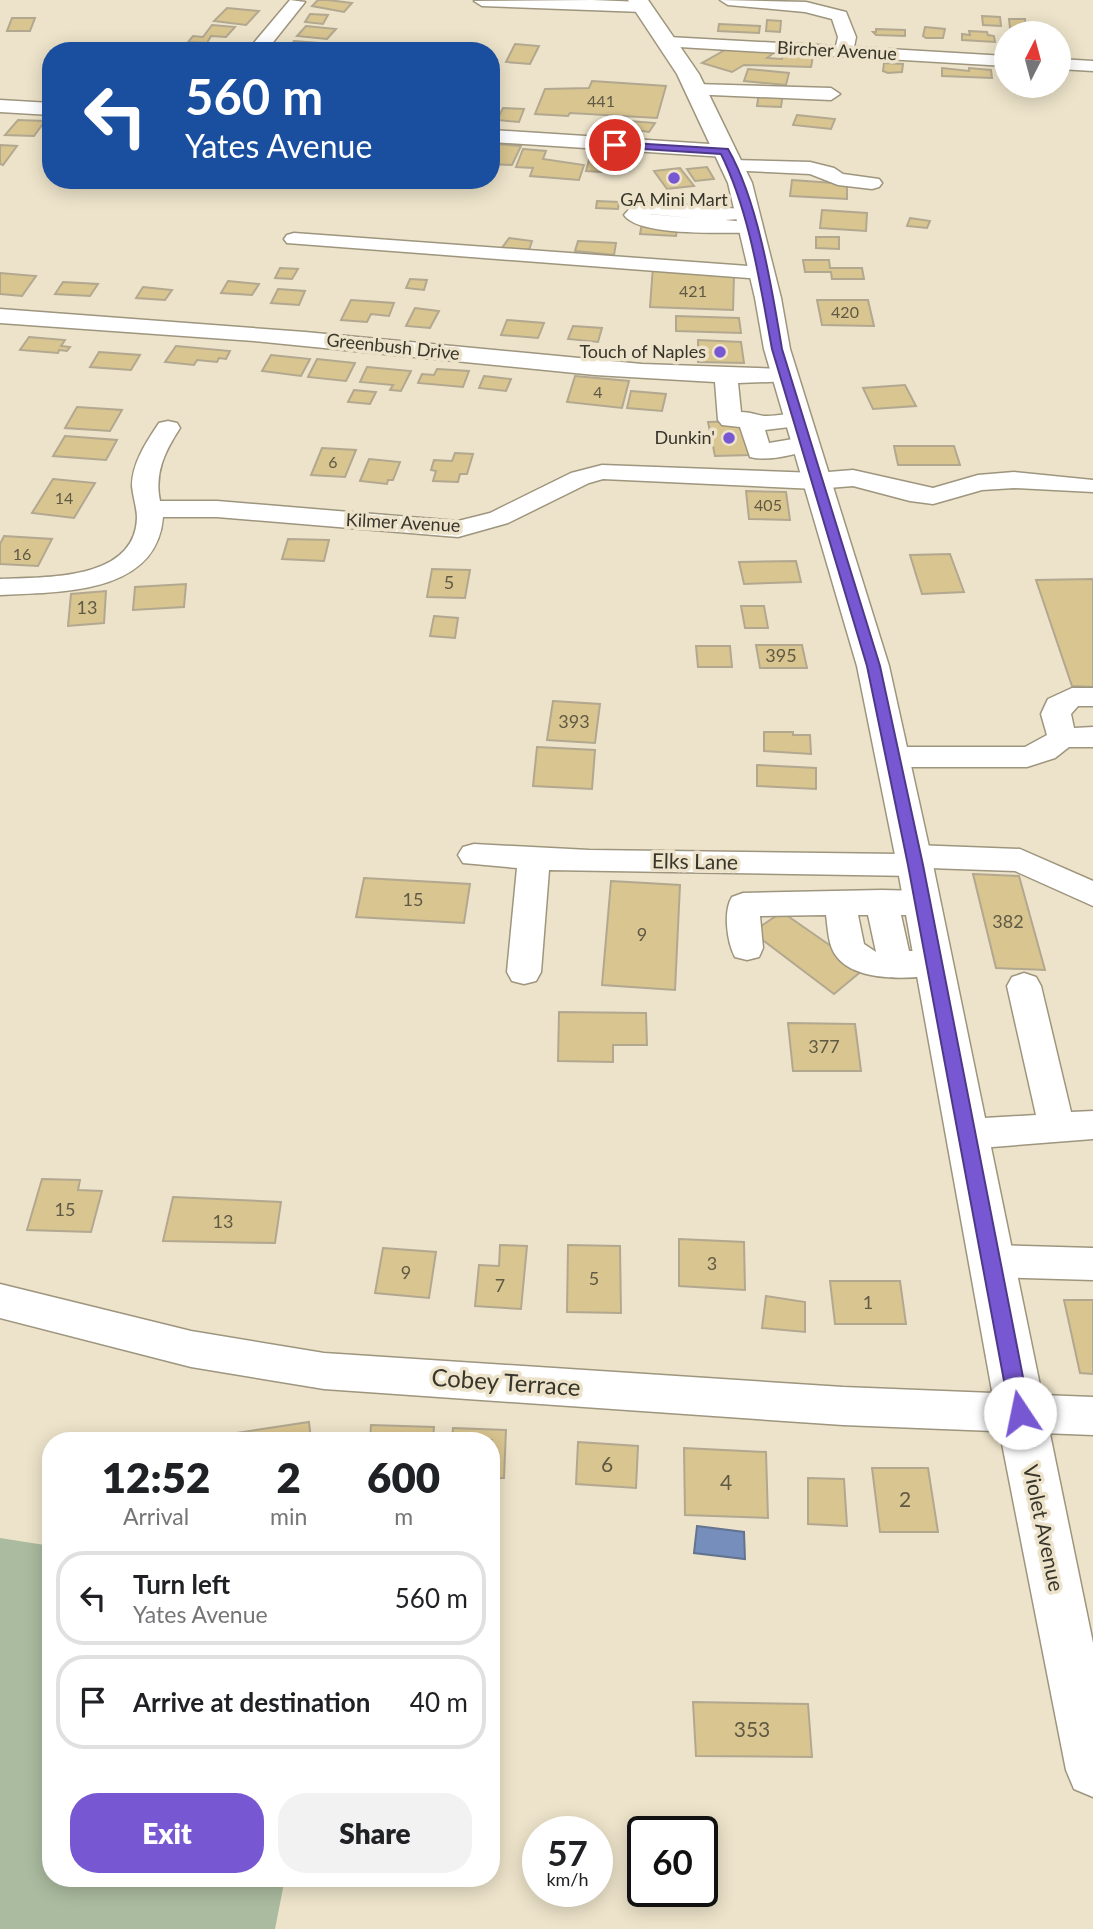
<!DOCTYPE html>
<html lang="en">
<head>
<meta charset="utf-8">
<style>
	:root { --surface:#fff; --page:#f2f2f2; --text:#202124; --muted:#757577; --line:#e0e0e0; --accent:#7858d2 }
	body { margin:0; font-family:Lato,sans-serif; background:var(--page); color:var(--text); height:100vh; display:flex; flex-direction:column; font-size:26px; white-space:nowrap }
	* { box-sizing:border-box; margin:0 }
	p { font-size:23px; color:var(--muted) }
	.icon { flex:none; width:38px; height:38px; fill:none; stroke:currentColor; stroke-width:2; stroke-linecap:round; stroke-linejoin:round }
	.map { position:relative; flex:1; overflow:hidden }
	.drawer { position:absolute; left:42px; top:1432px; width:458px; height:455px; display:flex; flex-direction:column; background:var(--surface); border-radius:28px; box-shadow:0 4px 18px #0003 }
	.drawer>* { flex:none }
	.guide { position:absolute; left:42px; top:42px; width:458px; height:147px; border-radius:28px; box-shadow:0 4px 18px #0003; background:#1a4fa0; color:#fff; overflow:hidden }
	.needle { width:46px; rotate:6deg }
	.tools { position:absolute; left:994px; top:21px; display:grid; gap:14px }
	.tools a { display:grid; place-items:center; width:77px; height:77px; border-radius:50%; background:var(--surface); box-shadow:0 4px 18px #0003; font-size:35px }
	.speed { position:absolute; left:522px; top:1816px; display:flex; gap:14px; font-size:35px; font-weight:700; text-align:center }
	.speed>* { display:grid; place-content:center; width:91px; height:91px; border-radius:50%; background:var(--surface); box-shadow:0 4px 18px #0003; line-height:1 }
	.speed small { font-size:18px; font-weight:400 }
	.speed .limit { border:4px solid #111; border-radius:10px; background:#fff; color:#111 }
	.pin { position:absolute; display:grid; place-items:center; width:60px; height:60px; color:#fff; margin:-30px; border:4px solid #fff; border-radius:50%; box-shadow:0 2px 7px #0007 }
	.me { position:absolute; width:77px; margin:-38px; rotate:349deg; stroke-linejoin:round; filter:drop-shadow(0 0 5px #0008) }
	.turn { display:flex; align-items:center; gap:24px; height:147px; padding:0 28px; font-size:32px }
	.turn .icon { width:91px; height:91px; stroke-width:2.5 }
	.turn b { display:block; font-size:49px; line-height:60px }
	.eta { display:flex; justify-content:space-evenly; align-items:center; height:119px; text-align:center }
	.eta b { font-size:42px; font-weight:800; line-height:49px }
	.action { display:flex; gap:14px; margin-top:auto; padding:14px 28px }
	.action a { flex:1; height:80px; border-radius:28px; background:var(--accent); color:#fff; font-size:28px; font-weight:800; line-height:80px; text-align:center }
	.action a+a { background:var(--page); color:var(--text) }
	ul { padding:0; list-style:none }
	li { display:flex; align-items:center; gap:21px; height:94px; margin:0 14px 10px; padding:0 14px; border:4px solid var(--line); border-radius:28px }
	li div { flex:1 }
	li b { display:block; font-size:26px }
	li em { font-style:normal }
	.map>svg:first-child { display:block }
	.green { fill:#aabb9f }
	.water { fill:#758ebb; stroke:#637390; stroke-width:2 }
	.building { fill:#d9c590; stroke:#b2a890; stroke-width:2 }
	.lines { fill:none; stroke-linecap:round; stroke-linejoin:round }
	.minor-casing { stroke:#9e957e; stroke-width:3 }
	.major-casing { stroke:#9e957e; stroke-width:3 }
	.minor { fill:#fff; fill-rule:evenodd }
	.major { fill:#fff; fill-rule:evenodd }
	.route { fill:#7858d2; stroke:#4e3988; stroke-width:2 }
	.poi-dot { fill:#7858d2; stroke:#ede3ca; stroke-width:2.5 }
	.labels { text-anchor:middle; stroke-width:7; stroke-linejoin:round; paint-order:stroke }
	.far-number-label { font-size:16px; fill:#605944 }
	.far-street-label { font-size:18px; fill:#38352b; stroke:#ede3ca }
	.far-poi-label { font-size:18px; fill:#38352b; stroke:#ede3ca; text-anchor:end }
	.number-label { font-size:18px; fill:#605944 }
	.street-label { font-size:21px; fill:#38352b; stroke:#ede3ca }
	.near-number-label { font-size:21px; fill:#605944 }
	.near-street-label { font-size:24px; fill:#38352b; stroke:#ede3ca }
</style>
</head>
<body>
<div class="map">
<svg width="1093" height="1929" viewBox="0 0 1093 1929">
	<rect width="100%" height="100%" fill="#ede3ca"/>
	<polygon class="green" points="0,1538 51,1546 51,1878 285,1878 275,1929 0,1929"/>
	<polygon class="water" points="697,1526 744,1532 745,1559 694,1553"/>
	<g class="building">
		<polygon points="318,0 328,0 352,3 344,12 312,6"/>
		<polygon points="227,8 259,11 246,25 214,21"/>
		<polygon points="310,14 328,15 323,24 305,22"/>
		<polygon points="982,16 1000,17 1001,26 983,25"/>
		<polygon points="12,18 35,18 30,31 7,31"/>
		<polygon points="1009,19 1025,19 1026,29 1010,28"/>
		<polygon points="767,20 781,21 780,32 766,31"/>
		<polygon points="719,24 760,26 759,33 718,31"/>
		<polygon points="212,25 235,27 226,37 211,36 207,43 188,42 193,36 203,37"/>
		<polygon points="306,26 336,29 327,39 297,36"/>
		<polygon points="925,27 945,29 943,38 926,38 923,36"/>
		<polygon points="876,29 905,30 905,36 876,35 873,32 876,32"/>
		<polygon points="969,31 987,32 988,35 994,36 995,42 962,40 962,34 970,35"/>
		<polygon points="294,41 321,43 315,51 286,51"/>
		<polygon points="515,44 539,46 530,64 506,62"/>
		<polygon points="732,46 775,52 767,58 782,59 784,49 814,51 811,67 744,65 732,72 702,63"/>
		<polygon points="884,63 903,64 902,72 888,73 883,71"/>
		<polygon points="942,68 969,71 969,68 991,70 992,78 942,76"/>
		<polygon points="748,69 789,73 786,85 744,81"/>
		<polygon points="592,81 666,86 657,118 570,113 568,116 535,114 545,89 589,88"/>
		<polygon points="759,92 783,93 781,107 757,106"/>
		<polygon points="503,108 524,109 519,122 497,120"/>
		<polygon points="797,115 835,119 831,129 793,125"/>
		<polygon points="18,120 45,121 34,136 5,135"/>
		<polygon points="630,121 655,123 649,132 620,128 622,124 629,124"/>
		<polygon points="497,144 521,146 512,165 492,164 492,154"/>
		<polygon points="0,145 17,146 3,165 0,164"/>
		<polygon points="523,149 546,151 543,159 584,165 579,180 530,176 533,168 516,167"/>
		<polygon points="590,156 620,158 616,173 586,171"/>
		<polygon points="707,167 714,179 695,181 687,169"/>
		<polygon points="680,168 694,186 667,189 654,171"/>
		<polygon points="792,180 847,184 847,199 790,196"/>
		<polygon points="597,201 619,202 618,209 596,208"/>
		<polygon points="822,210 867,213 866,231 820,228"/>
		<polygon points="910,218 930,221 927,228 907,226"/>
		<polygon points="642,223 678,225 676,236 640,234"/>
		<polygon points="816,237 839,237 839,249 816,248"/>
		<polygon points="509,238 532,241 529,250 502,248"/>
		<polygon points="578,241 616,243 614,255 575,251"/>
		<polygon points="803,260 829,260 830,268 862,268 864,279 832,279 831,272 805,272"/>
		<polygon points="653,266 679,267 678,273 734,275 733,310 650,307"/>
		<polygon points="280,268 298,269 292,279 275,278"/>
		<polygon points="0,273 36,276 22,296 0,294"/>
		<polygon points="410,279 427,280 424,290 406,288"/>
		<polygon points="228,281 259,284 252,295 221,293"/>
		<polygon points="63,282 98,284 90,296 55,294"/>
		<polygon points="143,287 172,290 165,300 136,298"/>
		<polygon points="278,289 305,291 299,305 271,303"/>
		<polygon points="351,300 394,303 389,316 371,314 367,322 341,320"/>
		<polygon points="817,300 868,300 874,326 822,325"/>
		<polygon points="415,308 439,311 430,328 406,326"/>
		<polygon points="676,316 739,318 741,333 676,331"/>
		<polygon points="507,320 544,323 538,338 501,335"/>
		<polygon points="573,326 602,328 598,342 568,339"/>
		<polygon points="29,337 65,340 61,346 70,347 67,351 59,350 58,353 20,350"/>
		<polygon points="698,340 741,342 744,363 698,362"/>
		<polygon points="176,346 230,351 226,359 219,358 217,362 197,360 194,365 165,362"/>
		<polygon points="99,352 140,355 131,370 90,367"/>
		<polygon points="271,355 310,359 301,376 262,371"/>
		<polygon points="317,359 355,363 346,381 308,377"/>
		<polygon points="367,367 411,371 401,391 390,390 393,385 360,382"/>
		<polygon points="437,369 469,371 463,387 418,383 422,374 434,375"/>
		<polygon points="484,376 511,379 506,391 479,388"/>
		<polygon points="575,376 629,381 622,408 567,402"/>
		<polygon points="905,385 916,406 873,409 863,388"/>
		<polygon points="354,390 376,392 370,404 348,402"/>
		<polygon points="631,391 666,394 662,411 627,408"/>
		<polygon points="77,407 122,410 110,431 65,428"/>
		<polygon points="743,421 751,455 715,456 708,422"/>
		<polygon points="65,436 117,440 106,460 53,456"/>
		<polygon points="894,446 954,446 960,465 898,465"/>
		<polygon points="322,448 356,450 345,477 311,475"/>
		<polygon points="455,453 473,454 467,474 460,474 458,482 433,481 436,471 431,470 434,460 452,461"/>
		<polygon points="369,459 400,462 393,480 388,480 387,484 360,481"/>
		<polygon points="53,479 95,483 74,518 32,513"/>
		<polygon points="746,491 786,492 790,520 749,519"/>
		<polygon points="4,536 52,539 38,566 0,564 0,544"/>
		<polygon points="288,539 329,540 324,561 282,559"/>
		<polygon points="950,554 964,592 922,594 910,555"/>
		<polygon points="796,561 801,582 744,584 739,562"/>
		<polygon points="432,569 470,570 465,598 427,597"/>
		<polygon points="1093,579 1093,687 1072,686 1036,580"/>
		<polygon points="186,584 184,607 133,610 135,587"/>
		<polygon points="106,591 104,623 68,626 71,594"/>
		<polygon points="741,606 764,606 768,628 745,628"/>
		<polygon points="434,616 458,618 455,638 430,636"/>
		<polygon points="756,645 802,645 807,668 760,668"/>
		<polygon points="696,646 730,646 732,667 698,667"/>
		<polygon points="553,701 600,704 595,743 547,740"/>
		<polygon points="764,732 793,732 793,735 810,735 811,754 764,751"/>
		<polygon points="537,747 595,750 592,789 533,786"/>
		<polygon points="757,765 816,768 816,789 757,786"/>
		<polygon points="973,874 1019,876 1045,970 996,968"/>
		<polygon points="364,878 470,884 464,923 356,917"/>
		<polygon points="611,881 680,885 675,990 602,985"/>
		<polygon points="782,912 864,969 834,994 752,932"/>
		<polygon points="559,1012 646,1013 647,1045 613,1045 613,1062 558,1061"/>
		<polygon points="788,1023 855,1024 861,1071 793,1071"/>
		<polygon points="42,1179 80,1180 78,1190 102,1191 91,1232 27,1230"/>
		<polygon points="173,1197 281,1202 275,1243 163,1241"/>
		<polygon points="679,1239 744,1242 745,1290 679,1286"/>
		<polygon points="500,1245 527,1246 521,1309 475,1306 479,1265 499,1266"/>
		<polygon points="568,1245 620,1246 621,1313 567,1312"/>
		<polygon points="383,1248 436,1252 429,1298 375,1293"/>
		<polygon points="830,1281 900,1281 906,1324 835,1324"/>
		<polygon points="766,1296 805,1302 805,1332 762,1328"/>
		<polygon points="1064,1300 1093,1300 1093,1374 1080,1373"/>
		<polygon points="309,1422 311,1440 224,1440 223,1435"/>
		<polygon points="371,1425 434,1427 433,1440 370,1440"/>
		<polygon points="453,1428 506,1430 504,1478 492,1478 492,1440 452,1440"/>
		<polygon points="578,1442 638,1446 636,1488 576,1484"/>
		<polygon points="684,1448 766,1452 768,1518 685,1515"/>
		<polygon points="872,1468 928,1468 938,1532 880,1532"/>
		<polygon points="808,1478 844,1479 847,1526 808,1524"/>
		<polygon points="693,1702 808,1704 812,1757 696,1756"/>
	</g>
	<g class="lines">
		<defs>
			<g id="minor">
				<polygon points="290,0 305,2 266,51 247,51"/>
				<polygon points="592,0 643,2 652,7 643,12 482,6 474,1"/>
				<polygon points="720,0 806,2 846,12 856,37 854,47 1006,56 1006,66 662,46 659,42 662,38 668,37 836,46 838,37 832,19 805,12 728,5"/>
				<polygon points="1059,59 1093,61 1093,71 1059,69"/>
				<polygon points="695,84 831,88 840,94 831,100 688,94 686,90 688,86"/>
				<polygon points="0,100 51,103 51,115 0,112"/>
				<polygon points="492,130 725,145 735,151 725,157 492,142"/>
				<polygon points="731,160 810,162 834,168 843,174 879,179 882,183 879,187 872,189 838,185 810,174 724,170 721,166 724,162"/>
				<path d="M651,202L754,210L757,214L754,218L725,220L758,223L761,227L758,231L751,233C724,232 639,237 624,215L632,206ZM649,214H651L701,219Z"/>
				<polygon points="294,233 762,267 770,268 773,273 770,278 762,279 287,243 284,239 287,235"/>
				<path d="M0,309L305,332L642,364L785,369L793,371L797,376L793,381L738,383L741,412C750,412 757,415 764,416C779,417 792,411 806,415L810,420L806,425L765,430L769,443L805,437L814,439L817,444L814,449C795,454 769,462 750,457L740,427L722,425L718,420L715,382L595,375L254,341L0,323Z"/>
				<path d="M168,421L177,423L180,428C165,451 154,473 160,501H217L458,521L490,513L571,473L602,465L816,473L853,470L933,488L978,475L1014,472L1093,480V492L1014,488L982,490L933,504L910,501L853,486L816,489L603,479L589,483L508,523L458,537L217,517H163C157,595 59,592 0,595V579C45,577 135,581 137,518C137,508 133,497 132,486C132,463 147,441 159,423Z"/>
				<polygon points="1072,688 1093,688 1093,706 1078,706 1071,714 1074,728 1093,727 1093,747 1069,747 1055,758 1027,767 893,767 882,764 878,757 882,750 893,747 1025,747 1047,735 1041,714 1048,699"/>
				<polygon points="474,844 589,850 900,854 903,848 914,845 1020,849 1093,881 1093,906 1015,871 929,868 926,873 915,876 549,870 541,972 536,981 524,984 512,981 507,972 517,868 463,863 458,855 463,847"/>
				<path d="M882,890L923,891L934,895L939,903L934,911L923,915H901L909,951H934L946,954L951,963L946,972C917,980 857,983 837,957C828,947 828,928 826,915L760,916L763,948L759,957L747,960L735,957C727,942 723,911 732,897L743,893ZM858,915H868L876,952L864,944Z"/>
				<polygon points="1024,973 1036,977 1041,986 1071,1112 1093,1111 1093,1139 967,1149 954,1144 949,1134 954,1124 967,1119 1036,1115 1007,986 1012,977"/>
				<polygon points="991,1245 1093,1248 1093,1280 991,1277 977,1273 972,1261 977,1249"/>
				<polygon points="0,1284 191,1331 324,1353 843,1387 1093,1397 1093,1435 843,1425 324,1389 191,1367 0,1318"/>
			</g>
			<polygon id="major" points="628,0 648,0 699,74 752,183 781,298 790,349 889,666 933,865 1093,1643 1093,1797 1074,1789 1066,1770 996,1413 897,865 857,666 764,349 755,298 728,183 677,74"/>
		</defs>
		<use href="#minor" class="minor-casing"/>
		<use href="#major" class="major-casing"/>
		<use href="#minor" class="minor"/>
		<use href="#major" class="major"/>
	</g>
	<path class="route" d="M615,142L728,149C758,201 772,289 782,349L880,666L923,865L1030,1413L1027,1419L1020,1422L1013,1419L1010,1413L908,865L867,666L772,349C760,284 750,213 721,154L612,147V143Z"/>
	<g class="poi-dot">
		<circle cx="674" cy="178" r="7"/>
		<circle cx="720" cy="352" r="7"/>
		<circle cx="729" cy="438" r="7"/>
	</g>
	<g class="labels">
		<g class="far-number-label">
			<text x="601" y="107">441</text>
			<text x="693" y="297">421</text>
			<text x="845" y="318">420</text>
			<text x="598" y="398">4</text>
			<text x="333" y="468">6</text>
			<text x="64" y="504">14</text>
			<text x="768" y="511">405</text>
			<text x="22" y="560">16</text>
		</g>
		<g class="far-street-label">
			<text transform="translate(837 51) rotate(3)" y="6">Bircher Avenue</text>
			<text transform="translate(393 347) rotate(6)" y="6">Greenbush Drive</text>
			<text transform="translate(403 523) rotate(3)" y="6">Kilmer Avenue</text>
		</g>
		<g class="far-poi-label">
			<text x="674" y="206" text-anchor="middle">GA Mini Mart</text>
			<text x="706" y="358">Touch of Naples</text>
			<text x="715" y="444">Dunkin'</text>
		</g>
		<g class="number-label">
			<text x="449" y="589">5</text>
			<text x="87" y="614">13</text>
			<text x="781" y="662">395</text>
			<text x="574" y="728">393</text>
			<text x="413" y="906">15</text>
			<text x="1008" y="928">382</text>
			<text x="642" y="941">9</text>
			<text x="824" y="1053">377</text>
			<text x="65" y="1216">15</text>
			<text x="223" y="1228">13</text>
			<text x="712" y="1270">3</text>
			<text x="406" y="1279">9</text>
			<text x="594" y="1285">5</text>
			<text x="500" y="1292">7</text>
			<text x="868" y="1309">1</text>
		</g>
		<g class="street-label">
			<text transform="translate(695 862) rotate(1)" y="7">Elks Lane</text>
			<text transform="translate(1043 1528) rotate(78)" y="7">Violet Avenue</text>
		</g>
		<g class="near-number-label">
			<text x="607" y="1472">6</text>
			<text x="726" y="1490">4</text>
			<text x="905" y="1507">2</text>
			<text x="752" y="1737">353</text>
		</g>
		<g class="near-street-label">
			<text transform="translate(506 1383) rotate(4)" y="8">Cobey Terrace</text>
		</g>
	</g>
</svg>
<div class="tools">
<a><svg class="needle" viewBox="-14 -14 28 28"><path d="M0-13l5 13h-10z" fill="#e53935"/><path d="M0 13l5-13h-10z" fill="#757577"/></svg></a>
</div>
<div class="speed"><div>57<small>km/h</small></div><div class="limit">60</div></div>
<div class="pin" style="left:615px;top:145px;background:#d93025"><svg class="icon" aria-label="arrive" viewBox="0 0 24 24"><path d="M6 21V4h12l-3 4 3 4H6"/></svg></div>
<svg class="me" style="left:1020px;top:1413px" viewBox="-20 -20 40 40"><circle r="19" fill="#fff"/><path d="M0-13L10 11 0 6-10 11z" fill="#7858d2"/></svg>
<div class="guide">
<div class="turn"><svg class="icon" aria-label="left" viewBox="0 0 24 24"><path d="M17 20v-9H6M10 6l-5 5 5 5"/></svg><div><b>560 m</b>Yates Avenue</div></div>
</div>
<section class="drawer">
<div class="eta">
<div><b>12:52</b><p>Arrival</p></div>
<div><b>2</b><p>min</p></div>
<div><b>600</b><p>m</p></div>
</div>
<ul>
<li><svg class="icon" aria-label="left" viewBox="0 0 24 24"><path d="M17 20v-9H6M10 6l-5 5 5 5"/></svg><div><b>Turn left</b><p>Yates Avenue</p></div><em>560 m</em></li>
<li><svg class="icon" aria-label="arrive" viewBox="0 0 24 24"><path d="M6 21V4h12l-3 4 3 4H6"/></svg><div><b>Arrive at destination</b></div><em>40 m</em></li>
</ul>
<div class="action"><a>Exit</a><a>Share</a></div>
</section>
</div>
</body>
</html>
